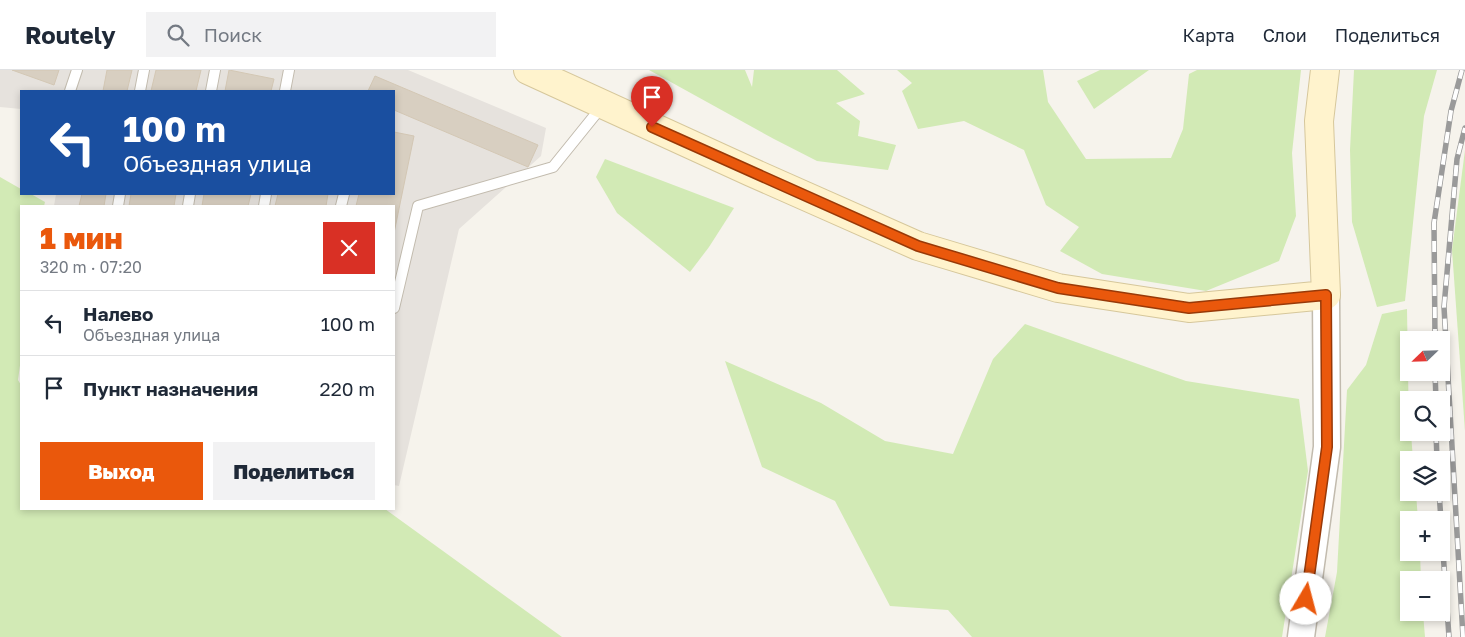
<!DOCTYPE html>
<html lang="ru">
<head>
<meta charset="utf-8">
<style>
	:root { --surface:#fff; --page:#f2f2f3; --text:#1f2937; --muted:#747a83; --line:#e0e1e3; --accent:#ea580c }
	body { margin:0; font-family:"Golos Text",sans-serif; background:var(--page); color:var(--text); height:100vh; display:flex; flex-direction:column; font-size:19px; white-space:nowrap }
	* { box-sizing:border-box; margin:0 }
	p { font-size:16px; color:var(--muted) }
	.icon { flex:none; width:28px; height:28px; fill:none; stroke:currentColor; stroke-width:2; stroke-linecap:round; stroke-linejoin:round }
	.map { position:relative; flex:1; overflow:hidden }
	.side { position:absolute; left:20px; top:135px; width:375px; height:305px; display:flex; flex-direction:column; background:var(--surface); border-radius:0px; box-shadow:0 2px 8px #0003 }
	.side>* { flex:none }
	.hud { position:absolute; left:20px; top:20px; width:375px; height:105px; border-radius:0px; box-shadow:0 2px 8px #0003; background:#1a4fa0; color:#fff; overflow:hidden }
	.needle { width:32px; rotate:247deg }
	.controls { position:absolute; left:1400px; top:261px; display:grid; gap:10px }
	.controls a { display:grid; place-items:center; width:50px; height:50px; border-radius:0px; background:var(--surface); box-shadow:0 2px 8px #0003; font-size:25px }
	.pin { position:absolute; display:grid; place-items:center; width:42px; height:42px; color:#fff; margin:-51px -21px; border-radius:50% 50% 50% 0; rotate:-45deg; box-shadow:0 0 5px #0007 }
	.pin .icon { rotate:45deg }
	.me { position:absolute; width:55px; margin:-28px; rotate:8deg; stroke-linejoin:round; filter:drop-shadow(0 0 4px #0008) }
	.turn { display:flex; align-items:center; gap:18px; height:105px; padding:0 20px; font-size:22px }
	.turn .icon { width:65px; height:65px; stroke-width:2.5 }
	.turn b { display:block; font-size:35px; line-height:42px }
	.round { display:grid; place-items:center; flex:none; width:52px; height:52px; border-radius:0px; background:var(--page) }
	.summary { display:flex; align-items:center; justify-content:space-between; height:85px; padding:0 20px }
	h1 { font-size:30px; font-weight:800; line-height:38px; color:var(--accent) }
	.primary-button { display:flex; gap:10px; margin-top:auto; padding:10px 20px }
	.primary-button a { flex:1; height:58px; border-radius:0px; background:var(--accent); color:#fff; font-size:20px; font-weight:800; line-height:58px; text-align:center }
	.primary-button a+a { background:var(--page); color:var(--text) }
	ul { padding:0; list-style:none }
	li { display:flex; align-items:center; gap:15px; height:65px; padding:0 20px; border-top:1px solid var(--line) }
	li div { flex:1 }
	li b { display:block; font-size:19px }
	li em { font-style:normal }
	header { display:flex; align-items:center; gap:30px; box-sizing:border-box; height:70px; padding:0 25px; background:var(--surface); border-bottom:1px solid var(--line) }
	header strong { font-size:24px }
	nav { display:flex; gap:28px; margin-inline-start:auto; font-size:18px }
	.search { width:350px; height:45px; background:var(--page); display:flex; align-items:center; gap:12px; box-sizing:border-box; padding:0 18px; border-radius:0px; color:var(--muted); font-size:19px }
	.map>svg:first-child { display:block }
	.industrial { fill:#e6e2dd }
	.green { fill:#d2eab5 }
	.building { fill:#d8cfc1; stroke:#d3c7b4 }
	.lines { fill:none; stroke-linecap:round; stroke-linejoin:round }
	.service-casing { stroke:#c2bbae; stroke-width:12 }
	.tertiary-casing { stroke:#c2bbae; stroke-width:29 }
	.secondary-casing { stroke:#d6c79b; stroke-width:30 }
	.service { stroke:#fff; stroke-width:10 }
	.tertiary { stroke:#fff; stroke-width:26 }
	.secondary { stroke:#fff3cd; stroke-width:28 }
	.rail-casing { stroke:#9a9a9a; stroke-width:5.5 }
	.rail { stroke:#fff; stroke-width:4; stroke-dasharray:11; stroke-linecap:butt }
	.route-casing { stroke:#983908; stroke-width:12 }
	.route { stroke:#ea580c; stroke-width:9 }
</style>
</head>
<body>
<header>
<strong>Routely</strong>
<div class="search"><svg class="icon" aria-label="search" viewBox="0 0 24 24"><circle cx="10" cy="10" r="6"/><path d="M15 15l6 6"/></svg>Поиск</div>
<nav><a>Карта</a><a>Слои</a><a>Поделиться</a></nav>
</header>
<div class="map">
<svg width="1465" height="567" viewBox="0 0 1465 567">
	<rect width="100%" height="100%" fill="#f6f3ec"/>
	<polygon class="industrial" points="0,0 408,0 546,58 541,86 459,159 399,416 394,415 394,136 54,136 56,124 394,124 394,21 21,21 21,39 0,37"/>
	<g class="green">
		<polygon points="649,0 745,0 752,17 754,0 837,0 865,24 836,33 860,51 858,66 896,75 888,100 817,91 774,69"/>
		<polygon points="897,0 1043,0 1048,32 1086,89 1171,88 1183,59 1189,4 1197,0 1301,0 1292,83 1296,146 1279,191 1206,221 1102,204 1060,181 1079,157 1046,135 1024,80 964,51 918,59 902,21 912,13"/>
		<polygon points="1100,0 1149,0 1094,39 1077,11"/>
		<polygon points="1354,0 1437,0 1424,46 1405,231 1377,237 1352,152 1350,80"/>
		<polygon points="1465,80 1465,361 1452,180"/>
		<polygon points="605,89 734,138 709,177 690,202 617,143 596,107"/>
		<polygon points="0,107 21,119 21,124 31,124 45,132 44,136 21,136 21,288 18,310 21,315 21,439 385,439 562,567 0,567"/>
		<polygon points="1407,239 1409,362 1411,363 1413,390 1409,390 1409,422 1416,423 1418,450 1409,450 1409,482 1420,483 1421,510 1409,510 1409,542 1423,543 1425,567 1325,567 1337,502 1347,320 1366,295 1382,244"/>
		<polygon points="1025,254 1186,311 1299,329 1308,401 1282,567 972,567 948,540 890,536 835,431 762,397 725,291 821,333 885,371 953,384 993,289"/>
	</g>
	<g class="building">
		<polygon points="12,0 59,0 54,15"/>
		<polygon points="107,0 132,0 127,21 103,21"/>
		<polygon points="156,0 201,0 196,21 151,21"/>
		<polygon points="229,0 274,9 271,21 225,21"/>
		<polygon points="375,6 538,75 528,97 394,40 394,21 368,21"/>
		<polygon points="394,62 414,66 394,163 394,136 356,136 359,124 394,124"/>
		<polygon points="82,124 106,124 104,136 79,136"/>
		<polygon points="131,124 176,124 174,136 129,136"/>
		<polygon points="204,124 251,124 248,136 202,136"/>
		<polygon points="278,124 328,124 326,136 275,136"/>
	</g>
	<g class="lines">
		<defs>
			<g id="service">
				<polyline points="70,21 77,0"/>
				<polyline points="140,21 144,0"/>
				<polyline points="211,21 215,0"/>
				<polyline points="285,21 289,0"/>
				<polyline points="118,136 120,124"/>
				<polyline points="188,136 190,124"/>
				<polyline points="264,136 266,124"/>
				<polyline points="341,136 344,124"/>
				<polyline points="394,238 418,136 553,97 603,35"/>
			</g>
			<polyline id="tertiary" points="1301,567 1327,377 1326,225"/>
			<polyline id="secondary" points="528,0 751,102 918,176 1058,218 1189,238 1326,225 1319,51 1325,0"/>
		</defs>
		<use href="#service" class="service-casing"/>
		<use href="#tertiary" class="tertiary-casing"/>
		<use href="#secondary" class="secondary-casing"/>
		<use href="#service" class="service"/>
		<use href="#tertiary" class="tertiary"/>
		<use href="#secondary" class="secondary"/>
		<defs>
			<g id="rail">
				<polyline points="1435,270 1434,153 1451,41 1462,0"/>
				<polyline points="1435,302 1436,330"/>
				<polyline points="1436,362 1437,390"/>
				<polyline points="1439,422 1441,450"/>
				<polyline points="1441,453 1449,567"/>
				<polyline points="1463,567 1444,237 1457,89 1465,58"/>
			</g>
		</defs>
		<use href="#rail" class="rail-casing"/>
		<use href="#rail" class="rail"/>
	</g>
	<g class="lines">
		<defs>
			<polyline id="route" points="652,57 918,176 1058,218 1189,238 1326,225 1327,377 1306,529"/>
		</defs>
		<use href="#route" class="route-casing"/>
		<use href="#route" class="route"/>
	</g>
</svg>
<div class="controls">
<a><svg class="needle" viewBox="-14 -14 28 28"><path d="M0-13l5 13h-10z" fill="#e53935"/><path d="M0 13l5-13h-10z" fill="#747a83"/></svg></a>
<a><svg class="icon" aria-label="search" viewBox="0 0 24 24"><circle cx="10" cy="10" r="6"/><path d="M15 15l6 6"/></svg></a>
<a><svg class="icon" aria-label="layers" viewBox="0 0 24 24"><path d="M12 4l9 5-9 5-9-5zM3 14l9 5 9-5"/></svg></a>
<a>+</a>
<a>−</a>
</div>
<div class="pin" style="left:652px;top:57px;background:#d93025"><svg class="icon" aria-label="arrive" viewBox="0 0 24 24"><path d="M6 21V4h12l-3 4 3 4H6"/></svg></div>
<svg class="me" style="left:1306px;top:529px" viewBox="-20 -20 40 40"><circle r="19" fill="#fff"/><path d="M0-13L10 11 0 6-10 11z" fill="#ea580c"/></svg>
<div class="hud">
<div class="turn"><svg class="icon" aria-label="left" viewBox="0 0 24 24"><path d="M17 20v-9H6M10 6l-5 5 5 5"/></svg><div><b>100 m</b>Объездная улица</div></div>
</div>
<section class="side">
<div class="summary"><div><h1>1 мин</h1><p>320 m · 07:20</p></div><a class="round" style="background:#d93025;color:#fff"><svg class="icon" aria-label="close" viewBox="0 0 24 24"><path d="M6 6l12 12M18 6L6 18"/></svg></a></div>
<ul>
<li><svg class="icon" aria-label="left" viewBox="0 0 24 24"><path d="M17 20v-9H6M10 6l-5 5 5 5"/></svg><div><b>Налево</b><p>Объездная улица</p></div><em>100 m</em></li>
<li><svg class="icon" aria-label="arrive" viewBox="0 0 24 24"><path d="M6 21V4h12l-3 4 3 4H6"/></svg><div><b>Пункт назначения</b></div><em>220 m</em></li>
</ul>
<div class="primary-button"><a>Выход</a><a>Поделиться</a></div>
</section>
</div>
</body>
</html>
